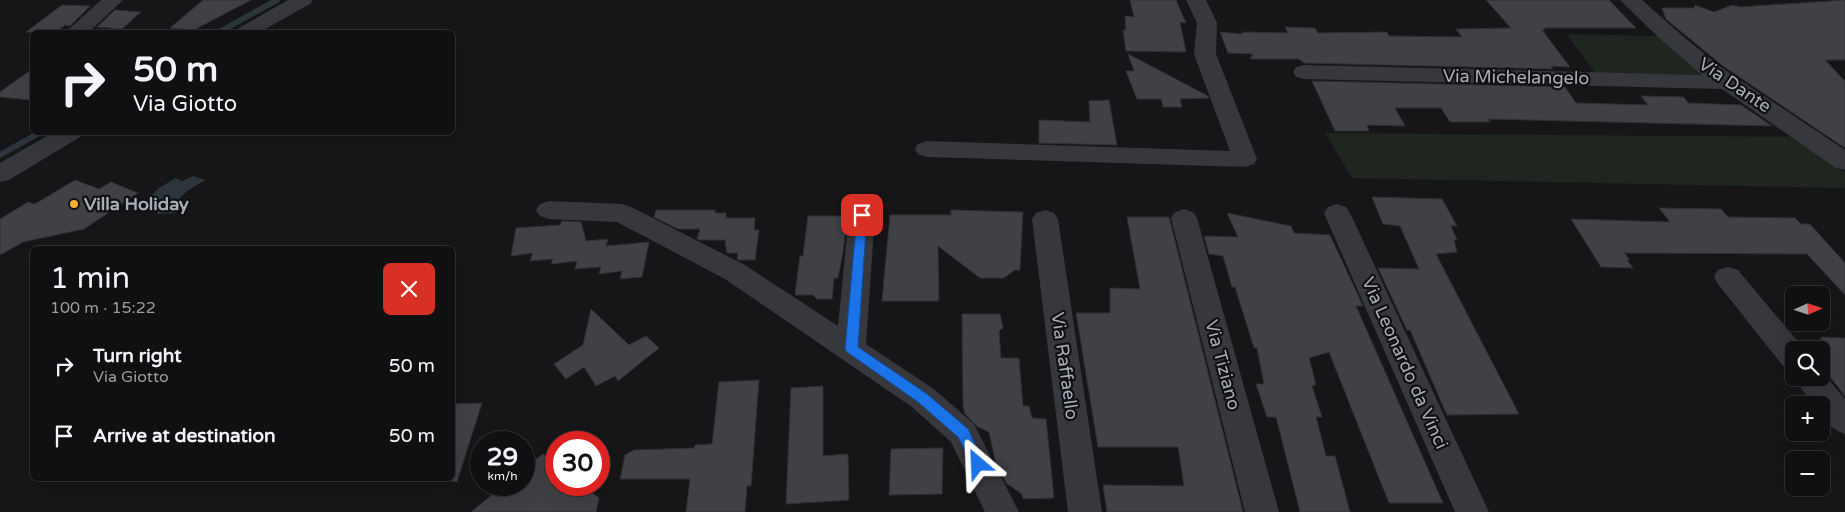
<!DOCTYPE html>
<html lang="en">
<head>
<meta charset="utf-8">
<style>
	:root { --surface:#101012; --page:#19191b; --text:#f1f3f6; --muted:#9c9d9f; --line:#303032 }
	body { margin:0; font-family:"Varela Round",sans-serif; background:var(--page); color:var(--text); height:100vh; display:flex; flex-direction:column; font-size:19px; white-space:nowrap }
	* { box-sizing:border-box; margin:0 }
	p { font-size:16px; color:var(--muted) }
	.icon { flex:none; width:28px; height:28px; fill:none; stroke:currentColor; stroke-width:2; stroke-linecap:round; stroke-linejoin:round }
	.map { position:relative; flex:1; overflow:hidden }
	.panel { position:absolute; left:30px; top:246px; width:425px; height:235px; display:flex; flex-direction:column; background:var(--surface); border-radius:8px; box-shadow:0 5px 20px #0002,0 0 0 1px var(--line) }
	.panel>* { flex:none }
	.top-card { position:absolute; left:30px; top:30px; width:425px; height:105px; border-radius:8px; box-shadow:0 5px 20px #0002,0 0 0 1px var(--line); background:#101012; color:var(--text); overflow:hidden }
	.needle { width:32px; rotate:87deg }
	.controls { position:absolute; left:1785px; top:286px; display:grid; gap:10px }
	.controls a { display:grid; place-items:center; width:45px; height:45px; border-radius:8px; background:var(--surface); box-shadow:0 5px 20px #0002,0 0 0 1px var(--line); font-size:25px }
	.speed { position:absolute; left:470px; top:431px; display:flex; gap:10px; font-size:25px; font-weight:700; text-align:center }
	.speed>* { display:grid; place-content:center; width:65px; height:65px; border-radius:50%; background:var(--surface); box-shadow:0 5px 20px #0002,0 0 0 1px var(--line); line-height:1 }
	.speed small { font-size:12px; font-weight:400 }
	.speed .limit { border:8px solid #d22; background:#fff; color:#111 }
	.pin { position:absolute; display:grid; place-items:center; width:42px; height:42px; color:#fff; margin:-21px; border-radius:10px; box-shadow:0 2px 8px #0006 }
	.me { position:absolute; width:55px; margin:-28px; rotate:334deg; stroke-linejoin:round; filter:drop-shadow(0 0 4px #0008) }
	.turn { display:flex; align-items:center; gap:18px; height:105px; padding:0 20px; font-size:22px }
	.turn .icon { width:65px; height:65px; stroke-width:2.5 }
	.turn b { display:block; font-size:35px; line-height:42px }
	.round { display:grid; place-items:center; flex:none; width:52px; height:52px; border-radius:8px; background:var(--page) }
	.head { display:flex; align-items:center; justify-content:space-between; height:85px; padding:0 20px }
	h1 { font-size:30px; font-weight:600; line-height:38px }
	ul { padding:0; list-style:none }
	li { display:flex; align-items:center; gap:15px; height:70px; padding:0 20px }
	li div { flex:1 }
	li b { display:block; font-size:19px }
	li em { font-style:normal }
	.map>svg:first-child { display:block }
	.green { fill:#1e261f }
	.water { fill:#2c353c }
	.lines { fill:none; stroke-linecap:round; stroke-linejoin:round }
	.stream { stroke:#2c353c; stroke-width:5.5 }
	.building { fill:#404145; stroke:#303034 }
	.minor { fill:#37383d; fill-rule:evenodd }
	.route { fill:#1a73e8; stroke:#114b97 }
	.poi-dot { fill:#f2b134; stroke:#111113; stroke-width:2 }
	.labels { text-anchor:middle; stroke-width:4.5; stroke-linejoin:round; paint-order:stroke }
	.street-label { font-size:18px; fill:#a8adb8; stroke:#111113 }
	.poi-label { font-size:18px; font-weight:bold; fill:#a8adb8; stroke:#111113; text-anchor:start }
</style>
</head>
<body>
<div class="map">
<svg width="1845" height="512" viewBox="0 0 1845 512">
	<rect width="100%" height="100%" fill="#161618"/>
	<g class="green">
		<polygon points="1566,34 1658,36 1710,75 1595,73"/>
		<polygon points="1325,133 1798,137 1845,173 1845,188 1352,178"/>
	</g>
	<path class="water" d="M193,176L206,180C193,187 175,195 176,213L157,214V200L152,195L159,188L176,178L182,181Z"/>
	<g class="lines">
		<g class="stream">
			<polyline points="219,32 277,0"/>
			<polyline points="0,155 41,132"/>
		</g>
	</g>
	<g class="building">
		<polygon points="203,0 251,0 194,30 170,28"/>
		<polygon points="1130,0 1176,0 1186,23 1180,22 1186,52 1126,51 1123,30 1126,30 1125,16 1134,17"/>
		<polygon points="1486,0 1609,0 1636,28 1544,28 1545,30 1542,30 1570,67 1551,66 1553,69 1304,63 1299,59 1250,59 1253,54 1228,53 1220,32 1241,34 1244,32 1288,33 1285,27 1315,28 1318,33 1387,32 1389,36 1462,37 1456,29 1511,28"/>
		<polygon points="1845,0 1845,60 1825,60 1845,81 1845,148 1723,66 1666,19 1662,8 1694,8 1695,5 1714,12 1732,5 1740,7"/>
		<polygon points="62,5 90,6 70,26 65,25 56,32 26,32"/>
		<polygon points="115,10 141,12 122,29 97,27"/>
		<polygon points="1128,54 1208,96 1209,98 1180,99 1182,107 1163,107 1161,99 1137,99 1126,71 1134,71"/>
		<polygon points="32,69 32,100 0,97 0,92"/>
		<polygon points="1312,81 1565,87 1576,103 1648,105 1641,96 1684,97 1688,103 1741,105 1772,126 1488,119 1490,122 1450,122 1441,108 1395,108 1405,126 1367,125 1369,131 1335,131"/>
		<polygon points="1109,100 1117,145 1039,143 1039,120 1090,122 1089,101"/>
		<polygon points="75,180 99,189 111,182 138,193 84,229 23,242 0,255 0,219 28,202 35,204"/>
		<polygon points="1372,197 1442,199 1457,226 1451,226 1457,240 1454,240 1457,252 1436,254 1519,414 1447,415 1410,330 1407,330 1378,268 1419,269 1400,226 1383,224"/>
		<polygon points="1659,208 1721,209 1728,217 1795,218 1801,224 1810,224 1845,263 1845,295 1807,254 1624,253 1630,260 1627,260 1633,268 1601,267 1571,219 1670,222"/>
		<polygon points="656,210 715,210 715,213 726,213 726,218 755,218 754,230 759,230 755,260 740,260 737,259 738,253 727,253 725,240 700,240 697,239 700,229 678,229 654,217"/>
		<polygon points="951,210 1023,212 1020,270 1015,270 1004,278 980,278 938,246 939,301 882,301 890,215 951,215"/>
		<polygon points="1227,213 1291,226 1294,233 1330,235 1363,306 1356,306 1443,503 1389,503 1329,352 1309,358 1316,385 1312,386 1322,417 1316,417 1326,456 1335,456 1350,512 1300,512 1276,417 1267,417 1256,384 1264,384 1257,348 1254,348 1235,287 1232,287 1223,256 1209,254 1204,236 1238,237"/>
		<polygon points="808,216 842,216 842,220 847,220 843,252 838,278 834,278 832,299 817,299 813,295 795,295 800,256 803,256"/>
		<polygon points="1127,217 1169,217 1243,512 1107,512 1103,485 1184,486 1178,447 1098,447 1076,313 1110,313 1110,288 1140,289"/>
		<polygon points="562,221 581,222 586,241 608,239 606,246 649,242 642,277 620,279 622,271 599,274 601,267 575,269 577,261 551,264 553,259 530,261 533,253 511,256 516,228 560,225"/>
		<polygon points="591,309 629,345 646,336 659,348 618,381 615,376 596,386 584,367 566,379 554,364 583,345"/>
		<polygon points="962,314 1000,314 1003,328 999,331 1001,358 1019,358 1023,406 1029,406 1032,418 1046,419 1054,498 1023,499 1022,494 1006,483 995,460 989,432 978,427 965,414 963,406"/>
		<polygon points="1821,337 1845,338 1845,396 1821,365"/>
		<polygon points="759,380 751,486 747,486 745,512 686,512 690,479 620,479 625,455 634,450 694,448 695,445 712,444 719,382"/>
		<polygon points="823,386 823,456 848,454 849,500 786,504 791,388"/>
		<polygon points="482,403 457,482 452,481 452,404"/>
		<polygon points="943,448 942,494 889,495 891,449"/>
		<polygon points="543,454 556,464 556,485 582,485 599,498 596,512 471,512 504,485 524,485 524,469"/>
	</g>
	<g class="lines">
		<g class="minor">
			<polygon points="101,0 123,0 89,32 67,32 70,28"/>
			<polygon points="288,0 313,0 310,4 260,32 235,32 239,28"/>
			<polygon points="1186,0 1206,0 1217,23 1216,54 1257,159 1254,164 1245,167 927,157 918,154 915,149 918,144 927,141 1230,151 1194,54 1197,23"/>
			<polygon points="1620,0 1642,0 1685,38 1722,68 1845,150 1845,170 1836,168 1722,89 1304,79 1296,77 1293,72 1296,67 1304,65 1702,75 1658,37"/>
			<polygon points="54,132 84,132 80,137 9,180 0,182 0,163"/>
			<polygon points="549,201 622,204 631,207 745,265 838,326 849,215 853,209 862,206 871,209 875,215 866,344 934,389 974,424 1019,512 985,512 951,442 912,407 725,279 617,222 549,219 540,216 536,210 540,204"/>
			<polygon points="1337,204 1346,207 1350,213 1489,512 1455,512 1324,213 1328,207"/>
			<polygon points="1184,209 1193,212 1197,218 1279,512 1245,512 1171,218 1175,212"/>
			<polygon points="1045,210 1054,213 1058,219 1102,512 1068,512 1032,219 1036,213"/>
			<polygon points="1728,267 1738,270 1805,350 1794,350 1794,370 1783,366 1718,284 1714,277 1718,270"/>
			<path d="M1821,371L1845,399V434C1831,429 1821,420 1821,405H1813L1794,378H1821Z"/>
		</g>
	</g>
	<polygon class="route" points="862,212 867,215 858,347 927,394 968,429 985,464 983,468 978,470 974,468 958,437 918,402 847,352 845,349 857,215"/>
	<circle class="poi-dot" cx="74" cy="204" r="5"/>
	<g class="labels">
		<g class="street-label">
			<text transform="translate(1516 77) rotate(1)" y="6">Via Michelangelo</text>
			<text transform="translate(1735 85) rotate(34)" y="6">Via Dante</text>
			<text transform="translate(1405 363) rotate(66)" y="6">Via Leonardo da Vinci</text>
			<text transform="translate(1223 365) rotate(75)" y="6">Via Tiziano</text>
			<text transform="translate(1065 366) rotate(82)" y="6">Via Raffaello</text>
		</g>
		<g class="poi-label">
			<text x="84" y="210">Villa Holiday</text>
		</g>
	</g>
</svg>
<div class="controls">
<a><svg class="needle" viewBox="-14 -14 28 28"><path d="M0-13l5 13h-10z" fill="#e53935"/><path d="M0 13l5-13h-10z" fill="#9c9d9f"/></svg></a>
<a><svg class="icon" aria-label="search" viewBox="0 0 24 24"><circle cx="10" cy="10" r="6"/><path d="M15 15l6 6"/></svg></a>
<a>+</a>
<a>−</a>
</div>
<div class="speed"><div>29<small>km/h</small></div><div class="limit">30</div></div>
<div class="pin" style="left:862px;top:215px;background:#d93025"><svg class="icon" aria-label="arrive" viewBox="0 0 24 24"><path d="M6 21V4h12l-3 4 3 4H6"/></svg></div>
<svg class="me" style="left:978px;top:464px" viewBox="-20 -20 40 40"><path d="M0-17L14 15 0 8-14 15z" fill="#1a73e8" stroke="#fff" stroke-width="4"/></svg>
<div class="top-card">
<div class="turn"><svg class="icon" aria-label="right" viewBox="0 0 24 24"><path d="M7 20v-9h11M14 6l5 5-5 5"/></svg><div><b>50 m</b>Via Giotto</div></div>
</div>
<section class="panel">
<div class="head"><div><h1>1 min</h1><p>100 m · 15:22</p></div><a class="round" style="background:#d93025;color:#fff"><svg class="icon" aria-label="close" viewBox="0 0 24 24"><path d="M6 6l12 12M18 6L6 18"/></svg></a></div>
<ul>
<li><svg class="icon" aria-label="right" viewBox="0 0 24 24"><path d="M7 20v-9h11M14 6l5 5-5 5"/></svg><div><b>Turn right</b><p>Via Giotto</p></div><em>50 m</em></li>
<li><svg class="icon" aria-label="arrive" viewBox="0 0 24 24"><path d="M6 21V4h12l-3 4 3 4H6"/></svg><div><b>Arrive at destination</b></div><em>50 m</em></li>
</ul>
</section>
</div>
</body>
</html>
